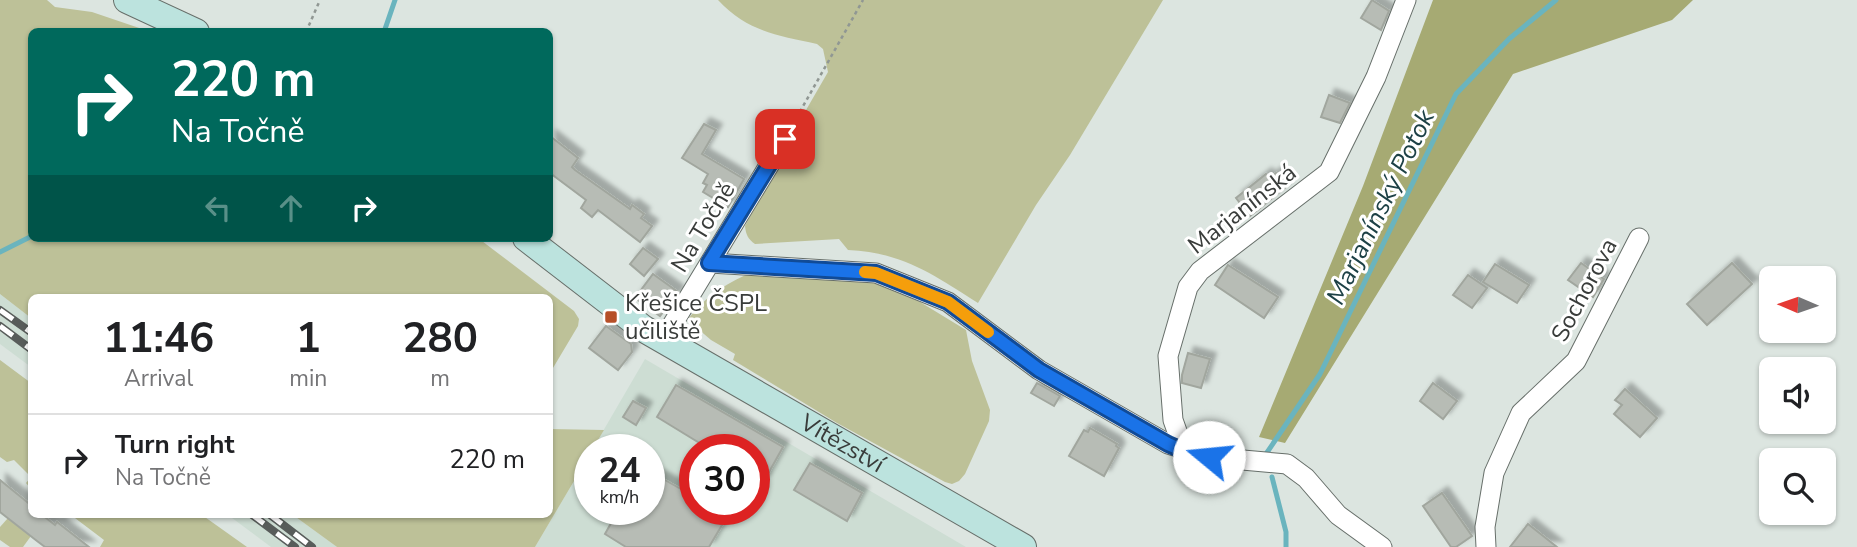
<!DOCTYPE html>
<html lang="en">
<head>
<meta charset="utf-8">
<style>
	:root { --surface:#fff; --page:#f2f2f2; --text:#202124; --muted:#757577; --line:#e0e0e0 }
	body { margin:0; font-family:"Nunito Sans",sans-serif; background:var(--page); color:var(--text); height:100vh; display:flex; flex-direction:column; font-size:26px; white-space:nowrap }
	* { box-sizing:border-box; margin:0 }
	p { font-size:23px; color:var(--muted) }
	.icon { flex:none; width:38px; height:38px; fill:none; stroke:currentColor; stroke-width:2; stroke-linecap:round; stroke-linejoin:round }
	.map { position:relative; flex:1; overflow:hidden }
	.drawer { position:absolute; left:28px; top:294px; width:525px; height:224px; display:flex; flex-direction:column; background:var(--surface); border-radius:10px; box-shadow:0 2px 5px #0004 }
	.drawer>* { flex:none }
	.guide { position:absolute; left:28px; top:28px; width:525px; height:214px; border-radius:10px; box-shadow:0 2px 5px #0004; background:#00695c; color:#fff; overflow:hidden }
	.needle { width:46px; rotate:272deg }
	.tools { position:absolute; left:1759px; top:266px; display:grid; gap:14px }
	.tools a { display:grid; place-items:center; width:77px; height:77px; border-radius:10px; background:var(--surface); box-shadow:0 2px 5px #0004; font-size:35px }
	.speed { position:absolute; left:574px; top:434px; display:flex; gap:14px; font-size:35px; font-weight:700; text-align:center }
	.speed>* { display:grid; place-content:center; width:91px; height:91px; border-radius:50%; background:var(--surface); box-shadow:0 2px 5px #0004; line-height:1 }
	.speed small { font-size:18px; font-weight:400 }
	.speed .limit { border:10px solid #d22; background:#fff; color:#111 }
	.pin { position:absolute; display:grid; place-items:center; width:60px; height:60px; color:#fff; margin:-30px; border-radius:14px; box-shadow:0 4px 10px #0006 }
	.me { position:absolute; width:77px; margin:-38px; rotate:287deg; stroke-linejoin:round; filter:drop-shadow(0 0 5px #0008) }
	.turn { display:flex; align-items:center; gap:24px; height:147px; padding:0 28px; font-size:32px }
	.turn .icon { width:91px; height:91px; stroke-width:2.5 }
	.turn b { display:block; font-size:49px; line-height:60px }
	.lanes { display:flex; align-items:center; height:66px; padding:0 28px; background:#0003; justify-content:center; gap:35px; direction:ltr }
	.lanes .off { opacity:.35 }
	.eta { display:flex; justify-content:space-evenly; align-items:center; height:119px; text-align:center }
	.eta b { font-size:42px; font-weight:700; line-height:49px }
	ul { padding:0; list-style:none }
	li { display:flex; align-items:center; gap:21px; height:91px; padding:0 28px; border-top:2px solid var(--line) }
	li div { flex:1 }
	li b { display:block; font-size:26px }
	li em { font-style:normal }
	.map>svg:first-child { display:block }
	.built { fill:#cdddd3; fill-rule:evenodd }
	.green { fill:#bdc198 }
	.forest { fill:#a6aa73 }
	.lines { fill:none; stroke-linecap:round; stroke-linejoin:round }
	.stream { stroke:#6ab4be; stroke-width:5 }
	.building { fill:#b7bcb5; stroke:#a1a69e; stroke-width:2; filter:url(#shadow) }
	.street-casing { stroke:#676f6a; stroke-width:21 }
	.secondary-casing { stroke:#676f6a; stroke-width:28 }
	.path { stroke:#909793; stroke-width:2.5; stroke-dasharray:3.5 3.5; stroke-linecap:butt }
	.street { stroke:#fff; stroke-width:19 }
	.secondary { stroke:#bce3de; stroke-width:26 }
	.rail-casing { stroke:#585c5a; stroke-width:8 }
	.rail { stroke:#fff; stroke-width:5; stroke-dasharray:16; stroke-linecap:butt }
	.route-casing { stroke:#114b97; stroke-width:18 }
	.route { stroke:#1a73e8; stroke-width:12 }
	.slow { stroke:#f59e0b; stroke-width:12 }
	.poi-dot { fill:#b64f28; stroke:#fff; stroke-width:2.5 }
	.labels { text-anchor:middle; stroke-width:6; stroke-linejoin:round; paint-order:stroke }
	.street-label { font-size:24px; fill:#393c3a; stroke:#fff }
	.poi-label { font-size:24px; fill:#393c3a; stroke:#fff; text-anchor:start }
	.water-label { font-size:26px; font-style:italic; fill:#1d4146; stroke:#fff }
</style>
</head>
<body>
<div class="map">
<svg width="1857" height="547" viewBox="0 0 1857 547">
	<defs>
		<filter id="shadow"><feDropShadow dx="6" dy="-6" stdDeviation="2" flood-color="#0004"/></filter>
	</defs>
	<rect width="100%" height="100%" fill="#dce5e0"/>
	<g class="built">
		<polygon points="0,294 31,318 31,367 0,344"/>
		<path d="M645,359L966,547H535L590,454V509H649V450H592ZM695,450H754V509H695Z"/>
		<polygon points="228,515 293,515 337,547 271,547"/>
	</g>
	<g class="green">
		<polygon points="0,0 47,0 55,7 92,12 148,31 32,32 32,238 478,238 574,311 579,319 578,326 550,373 550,298 32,298 31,318 0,294"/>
		<path d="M718,0H1163L1070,155L1036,205L978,303C932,274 904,253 848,250L839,239L755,244C748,239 746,235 745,226L791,136L828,72L823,49L817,44C777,35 748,32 718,0Z"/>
		<path d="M755,271L861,276L907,294L966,330L972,361L990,410L989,421L965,474L959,481L952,484L945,482L837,423L733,360L735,354L711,340L690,322L689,318C705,296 730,281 755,271Z"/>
		<polygon points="0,360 31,383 31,489 26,483 31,477 14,460 7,462 0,457"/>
		<polygon points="550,429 604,430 592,450 590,450 590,454 535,547 337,547 293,515 550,514"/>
		<polygon points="71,515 202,515 247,547 100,547 104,540"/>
		<polygon points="8,518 31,536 23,547 10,547 0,540 0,527"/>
	</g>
	<polygon class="forest" points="1433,0 1693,0 1672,20 1513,74 1285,443 1259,437 1363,186"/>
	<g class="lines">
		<g class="stream">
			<polyline points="384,32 395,0"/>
			<polyline points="0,252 32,236"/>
			<polyline points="1266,454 1320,374 1456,94 1509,39 1556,0"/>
			<polyline points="1272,477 1286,532 1286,547"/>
		</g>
	</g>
	<g class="building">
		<polygon points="1372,0 1389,11 1381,30 1361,18"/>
		<polygon points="1329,95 1350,103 1340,123 1321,117"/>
		<polygon points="704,124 716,130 702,154 744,179 728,207 703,192 707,185 703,183 708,174 682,158"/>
		<polygon points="550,136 578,158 572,167 575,170 630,209 632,205 644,214 641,218 652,226 640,242 598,210 592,217 581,208 586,200 550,173"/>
		<polygon points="1276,173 1287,186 1250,216 1236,198 1266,174 1269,178"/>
		<polygon points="643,248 658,259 644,276 630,264"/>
		<polygon points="1581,263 1604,279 1593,297 1568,280"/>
		<polygon points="1732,263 1752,284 1707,325 1687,304"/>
		<polygon points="1495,264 1529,285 1517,303 1483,282"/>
		<polygon points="1228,265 1278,297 1264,318 1215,285"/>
		<polygon points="653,274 678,292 660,316 635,298"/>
		<polygon points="1468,275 1487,288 1472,308 1453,295"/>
		<polygon points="606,326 631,344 632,352 618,370 589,348"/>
		<polygon points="1188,353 1210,359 1201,388 1182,383 1182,375"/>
		<polygon points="1037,383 1060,396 1054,406 1031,393"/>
		<polygon points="1433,383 1457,401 1443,419 1420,401"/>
		<polygon points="676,385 783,447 764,481 754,475 754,450 711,450 657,417"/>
		<polygon points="1625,389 1657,418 1640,437 1614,414 1622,405 1615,400"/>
		<polygon points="633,401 646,408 636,425 623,417"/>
		<polygon points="1090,428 1117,444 1116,446 1119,448 1104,476 1069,456 1084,430 1088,432"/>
		<polygon points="810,463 862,493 847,521 794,490"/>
		<polygon points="649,471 695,497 695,509 722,525 709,547 626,547 605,534 619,509 649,509"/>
		<polygon points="0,480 32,506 32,514 41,514 55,525 57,522 89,547 45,547 37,541 0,512"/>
		<polygon points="1442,493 1472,536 1456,547 1451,547 1423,506"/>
		<polygon points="1528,524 1557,547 1510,547"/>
	</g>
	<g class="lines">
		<defs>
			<g id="street">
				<polyline points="710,263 876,273 948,302 1039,370 1168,444 1209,457 1287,464 1306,478 1338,515 1382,547"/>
				<polyline points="663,340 785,139"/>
				<polyline points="1184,451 1173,420 1168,356 1188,287 1200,271 1329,172 1376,77 1406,0"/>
				<polyline points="1486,547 1485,527 1494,473 1521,413 1576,361 1639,238"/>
			</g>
			<g id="secondary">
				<polyline points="127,0 196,32"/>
				<path id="s1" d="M526,238L644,329L1023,547"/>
			</g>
		</defs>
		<use href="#street" class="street-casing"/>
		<use href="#secondary" class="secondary-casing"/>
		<g class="path">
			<polyline points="306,32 320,0"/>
			<polyline points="793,124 863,0"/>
		</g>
		<use href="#street" class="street"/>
		<use href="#secondary" class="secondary"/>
		<defs>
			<g id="rail">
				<polyline points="0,310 32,333"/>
				<polyline points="0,326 32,350"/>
				<polyline points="251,514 295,547"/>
				<polyline points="269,514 312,547"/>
			</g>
		</defs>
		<use href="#rail" class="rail-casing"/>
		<use href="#rail" class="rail"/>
	</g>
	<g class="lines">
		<defs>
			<polyline id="route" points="785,139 709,263 876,273 948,302 1039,370 1168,444 1184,451 1209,457"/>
		</defs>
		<use href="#route" class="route-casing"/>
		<use href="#route" class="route"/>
		<polyline class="slow" points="865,272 876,273 948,302 988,332"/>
	</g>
	<rect class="poi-dot" x="604" y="310" width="14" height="14" rx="3.5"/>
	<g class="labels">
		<g class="street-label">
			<text transform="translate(1242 209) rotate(-38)" y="8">Marjanínská</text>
			<text transform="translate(703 227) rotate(-59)" y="8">Na Točně</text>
			<text transform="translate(1584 290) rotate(-62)" y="8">Sochorova</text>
			<text dy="8" stroke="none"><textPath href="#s1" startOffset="378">Vítězství</textPath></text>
		</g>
		<g class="poi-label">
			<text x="625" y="311">Křešice ČSPL<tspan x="625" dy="28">učiliště</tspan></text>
		</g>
		<g class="water-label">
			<text transform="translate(1380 207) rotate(-64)" y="9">Marjanínský Potok</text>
		</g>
	</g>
</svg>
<div class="tools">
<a><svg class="needle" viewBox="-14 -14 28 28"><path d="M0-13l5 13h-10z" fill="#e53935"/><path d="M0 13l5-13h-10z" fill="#757577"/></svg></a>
<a><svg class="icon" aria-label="sound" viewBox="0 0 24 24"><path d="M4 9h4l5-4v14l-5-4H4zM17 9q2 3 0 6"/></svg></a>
<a><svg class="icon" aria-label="search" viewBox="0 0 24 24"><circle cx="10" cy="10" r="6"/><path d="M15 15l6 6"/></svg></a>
</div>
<div class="speed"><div>24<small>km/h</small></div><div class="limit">30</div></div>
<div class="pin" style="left:785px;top:139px;background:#d93025"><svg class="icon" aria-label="arrive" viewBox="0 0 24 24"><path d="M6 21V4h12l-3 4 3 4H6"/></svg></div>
<svg class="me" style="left:1209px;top:457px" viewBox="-20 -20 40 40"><circle r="19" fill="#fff"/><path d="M0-13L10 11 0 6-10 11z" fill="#1a73e8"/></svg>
<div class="guide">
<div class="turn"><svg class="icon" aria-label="right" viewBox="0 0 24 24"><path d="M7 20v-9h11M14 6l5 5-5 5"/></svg><div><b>220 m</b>Na Točně</div></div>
<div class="lanes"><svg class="icon off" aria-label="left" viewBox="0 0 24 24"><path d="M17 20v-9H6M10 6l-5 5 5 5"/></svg><svg class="icon off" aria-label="ahead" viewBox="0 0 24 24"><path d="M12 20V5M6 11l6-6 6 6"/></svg><svg class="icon" aria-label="right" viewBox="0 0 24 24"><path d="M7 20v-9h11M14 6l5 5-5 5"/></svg></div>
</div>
<section class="drawer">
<div class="eta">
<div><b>11:46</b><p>Arrival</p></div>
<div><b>1</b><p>min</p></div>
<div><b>280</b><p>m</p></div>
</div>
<ul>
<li><svg class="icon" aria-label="right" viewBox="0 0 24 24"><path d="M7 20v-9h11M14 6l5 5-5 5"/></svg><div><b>Turn right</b><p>Na Točně</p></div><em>220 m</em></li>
</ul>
</section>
</div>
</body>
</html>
